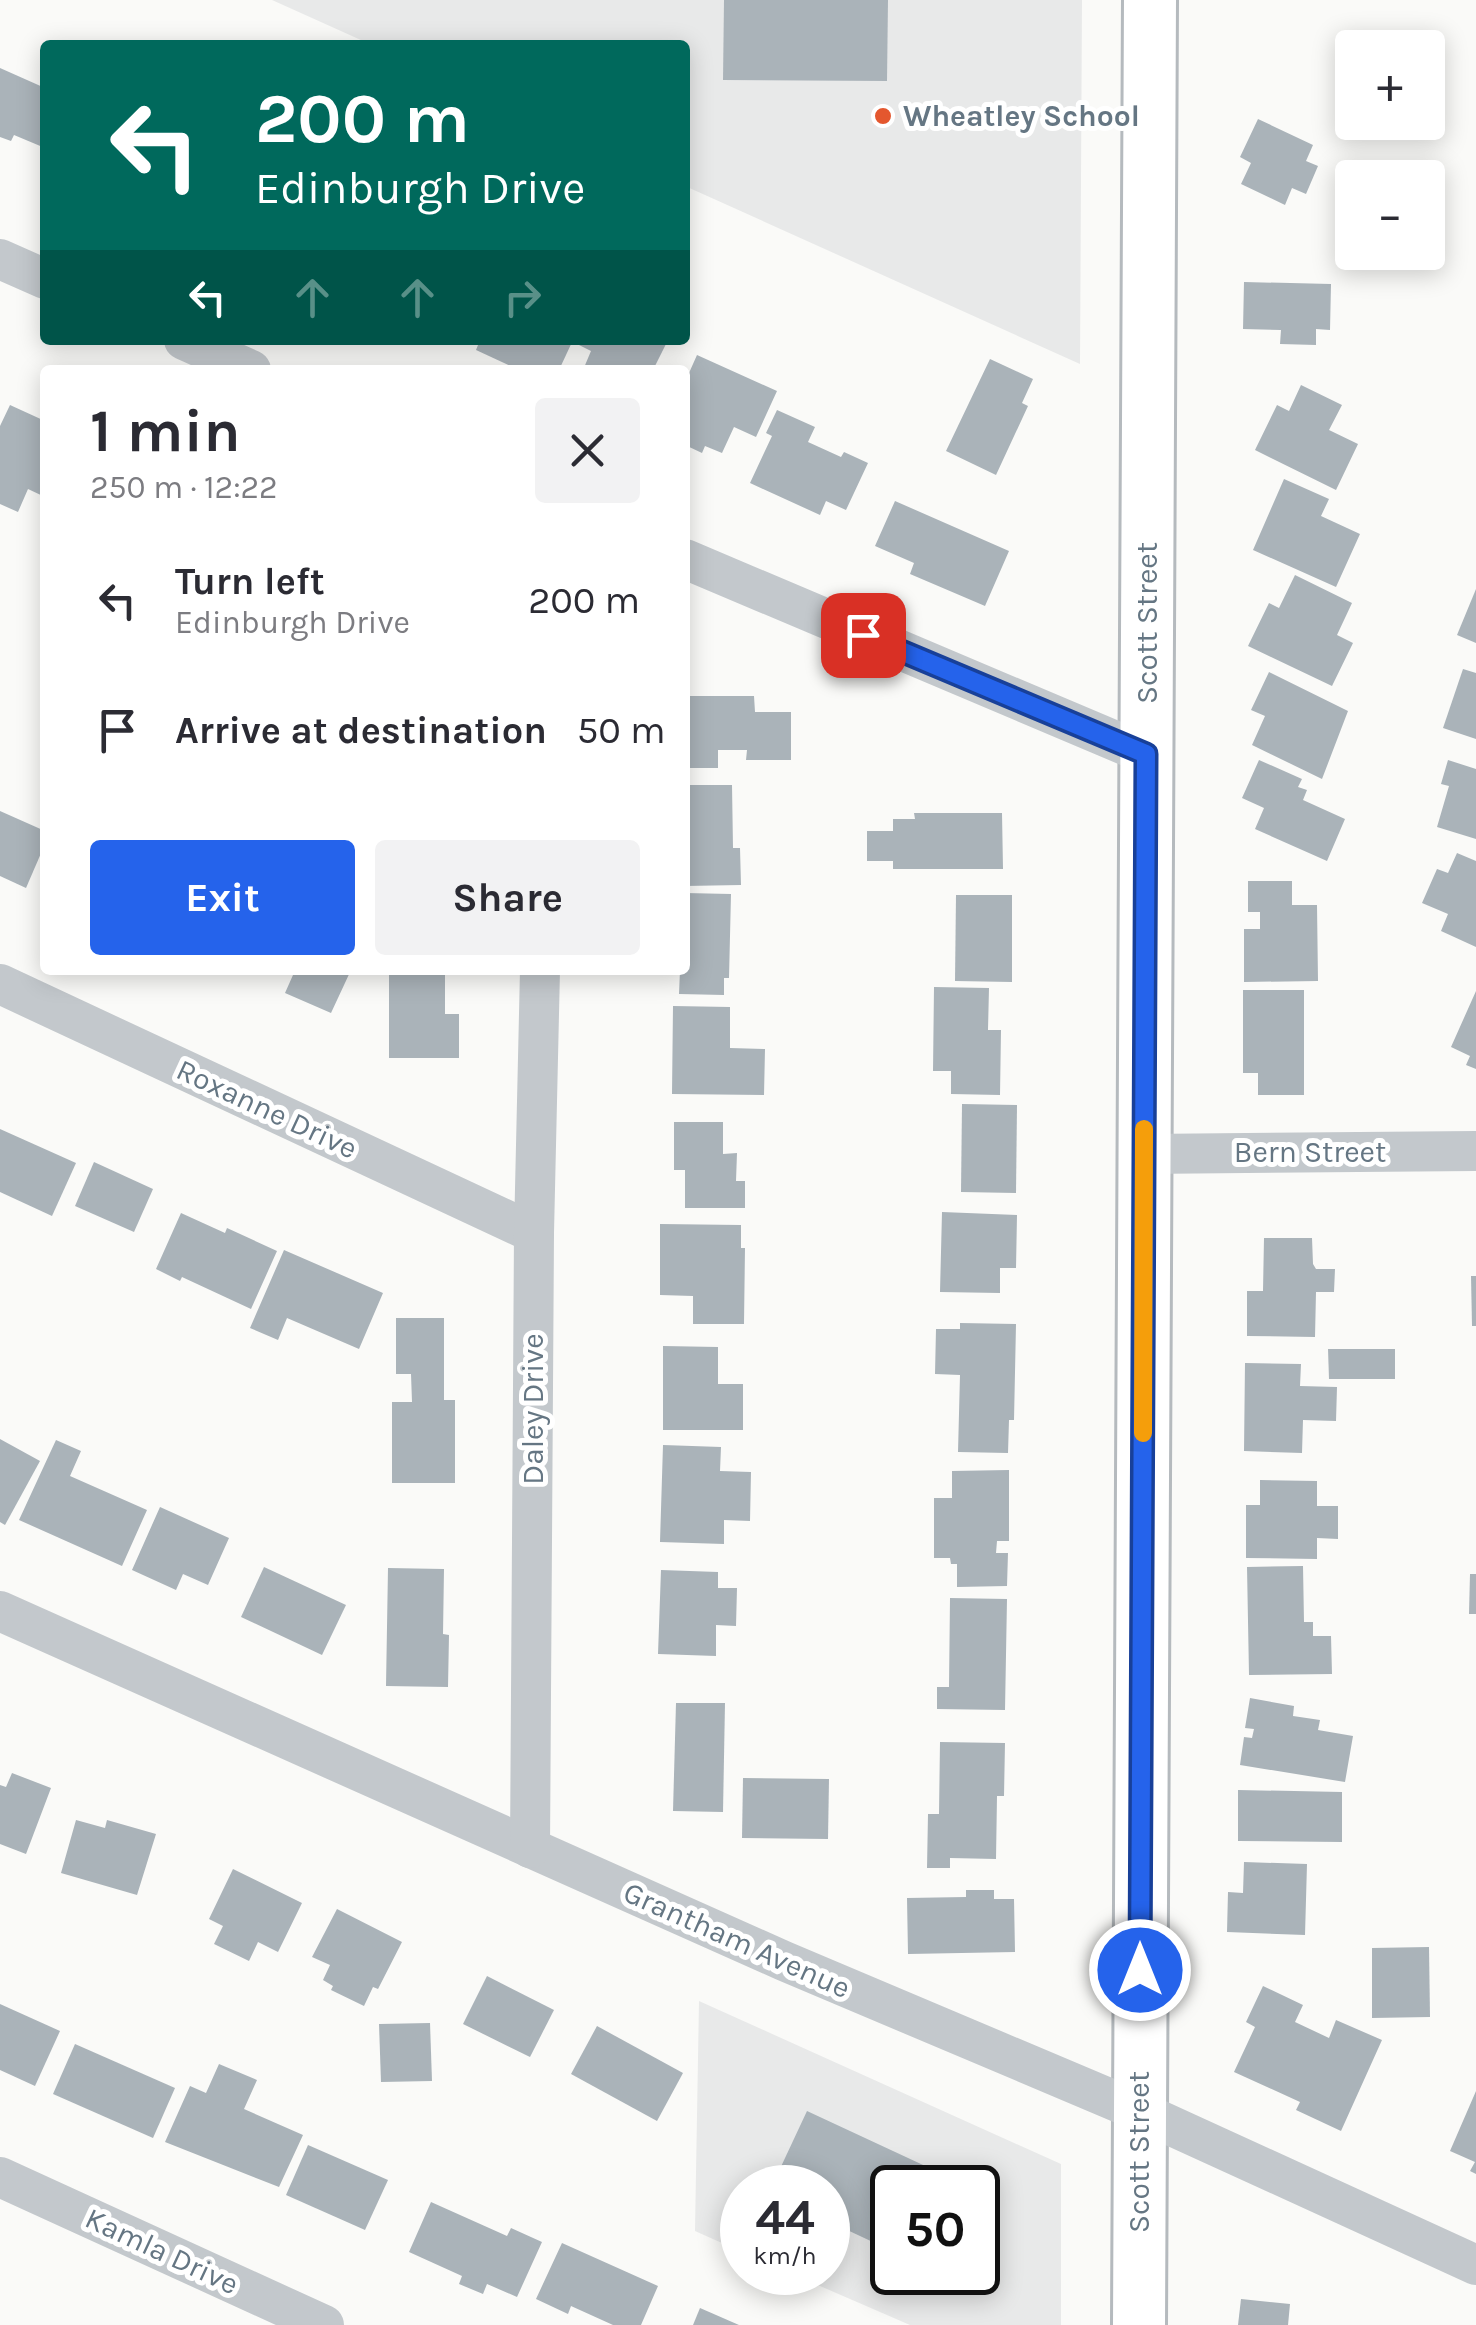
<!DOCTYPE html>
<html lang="en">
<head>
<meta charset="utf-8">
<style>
	:root { --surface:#fff; --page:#f2f2f3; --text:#2b2b33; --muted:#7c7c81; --accent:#2563eb }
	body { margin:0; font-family:Karla,sans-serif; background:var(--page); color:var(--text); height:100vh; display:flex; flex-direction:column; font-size:38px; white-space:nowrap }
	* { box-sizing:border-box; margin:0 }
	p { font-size:32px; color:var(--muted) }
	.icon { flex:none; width:55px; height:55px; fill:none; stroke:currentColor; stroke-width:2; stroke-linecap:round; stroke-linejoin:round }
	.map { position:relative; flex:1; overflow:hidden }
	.details { position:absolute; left:40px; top:365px; width:650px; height:610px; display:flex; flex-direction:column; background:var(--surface); border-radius:10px; box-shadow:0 5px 25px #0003 }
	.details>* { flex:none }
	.top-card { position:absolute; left:40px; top:40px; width:650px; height:305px; border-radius:10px; box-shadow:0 5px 25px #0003; background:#00695c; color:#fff; overflow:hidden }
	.buttons { position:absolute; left:1335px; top:30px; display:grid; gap:20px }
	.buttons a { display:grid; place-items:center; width:110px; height:110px; border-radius:10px; background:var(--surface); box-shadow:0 5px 25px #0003; font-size:50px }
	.speed { position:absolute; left:720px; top:2165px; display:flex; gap:20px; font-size:50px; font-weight:700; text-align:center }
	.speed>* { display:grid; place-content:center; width:130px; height:130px; border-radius:50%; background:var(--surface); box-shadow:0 5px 25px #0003; line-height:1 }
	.speed small { font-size:25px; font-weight:400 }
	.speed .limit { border:5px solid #111; border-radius:15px; background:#fff; color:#111 }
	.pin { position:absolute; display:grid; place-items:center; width:85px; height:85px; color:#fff; margin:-42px; border-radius:20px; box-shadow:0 5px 15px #0006 }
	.me { position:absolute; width:110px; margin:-55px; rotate:0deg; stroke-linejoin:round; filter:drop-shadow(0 0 8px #0008) }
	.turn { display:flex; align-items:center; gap:35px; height:210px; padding:0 50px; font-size:45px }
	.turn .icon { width:130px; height:130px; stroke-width:2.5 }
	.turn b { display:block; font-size:70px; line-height:85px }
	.lanes { display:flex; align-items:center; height:95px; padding:0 50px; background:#0003; justify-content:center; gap:50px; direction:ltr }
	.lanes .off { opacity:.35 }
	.round { display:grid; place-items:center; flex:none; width:105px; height:105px; border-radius:10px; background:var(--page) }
	.head { display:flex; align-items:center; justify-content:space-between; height:170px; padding:0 50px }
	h1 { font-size:60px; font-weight:700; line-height:75px }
	.action { display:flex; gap:20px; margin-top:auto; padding:20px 50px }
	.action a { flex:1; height:115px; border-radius:10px; background:var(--accent); color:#fff; font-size:40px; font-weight:700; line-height:115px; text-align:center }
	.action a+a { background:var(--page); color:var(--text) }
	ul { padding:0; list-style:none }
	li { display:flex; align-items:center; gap:30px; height:130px; padding:0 50px }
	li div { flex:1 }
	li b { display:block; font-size:38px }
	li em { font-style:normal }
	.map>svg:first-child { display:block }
	.built { fill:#e8e9e9; fill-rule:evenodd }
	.building { fill:#aab3b9 }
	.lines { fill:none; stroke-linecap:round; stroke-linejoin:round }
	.major-casing { stroke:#b5babe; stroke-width:58 }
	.minor { stroke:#c3c8cc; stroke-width:40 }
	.major { stroke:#fff; stroke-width:52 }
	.route-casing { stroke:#184099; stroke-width:25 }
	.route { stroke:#2563eb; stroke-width:18 }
	.slow { stroke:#f59e0b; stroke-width:18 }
	.poi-dot { fill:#e4572e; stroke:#fff; stroke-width:4 }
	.labels { text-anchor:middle; stroke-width:10; stroke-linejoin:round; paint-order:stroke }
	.poi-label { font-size:30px; font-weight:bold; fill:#657683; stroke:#fff; text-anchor:start }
	.street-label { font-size:30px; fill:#657683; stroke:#fff }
</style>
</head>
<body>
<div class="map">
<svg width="1476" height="2325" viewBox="0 0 1476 2325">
	<rect width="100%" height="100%" fill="#fafaf8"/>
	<g class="built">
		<polygon points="272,0 1082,0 1080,364 685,186 685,45 372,45"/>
		<path d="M699,2001L1061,2164V2325H910L790,2273L828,2272V2188H742V2252L695,2231ZM892,2188H978V2272H892Z"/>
	</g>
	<g class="building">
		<polygon points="724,0 888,0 887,81 723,80"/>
		<polygon points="0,68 45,88 45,148 14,135 11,141 0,137"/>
		<polygon points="1258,119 1313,145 1306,161 1318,166 1306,194 1292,188 1285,205 1241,184 1251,163 1240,157"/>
		<polygon points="1244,282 1331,284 1330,330 1316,329 1316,345 1280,344 1281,330 1243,329"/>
		<polygon points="480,340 573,340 559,370 519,370 476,350"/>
		<polygon points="576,340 657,340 666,344 653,370 583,370 591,351 575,343"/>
		<polygon points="697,355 777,391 756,437 734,427 722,453 705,446 702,453 685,445 685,382"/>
		<polygon points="990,359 1033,379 1022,403 1028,406 996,475 946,451"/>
		<polygon points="1301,385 1342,405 1329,430 1358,444 1336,490 1255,450 1277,405 1289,411"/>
		<polygon points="10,405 45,421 45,497 28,489 18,512 0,504 0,426"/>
		<polygon points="777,410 815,427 808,442 841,457 844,452 868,463 846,510 826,501 820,515 750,483 772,436 766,433"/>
		<polygon points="1284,479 1329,499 1321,516 1360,534 1336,587 1253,550"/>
		<polygon points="895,501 1009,551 985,606 910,574 914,563 875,546"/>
		<polygon points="1295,575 1352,603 1337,635 1353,643 1332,686 1248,646 1269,603 1279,608"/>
		<polygon points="1476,589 1476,643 1457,635"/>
		<polygon points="1463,669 1476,673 1476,739 1443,728"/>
		<polygon points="1269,672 1348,711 1322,779 1252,745 1265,716 1251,710"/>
		<polygon points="685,696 754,696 755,712 791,712 791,760 746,760 747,750 718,750 718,768 685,768"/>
		<polygon points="1259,760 1302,779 1298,787 1307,790 1303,800 1345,819 1327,861 1255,829 1264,808 1242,798"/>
		<polygon points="1448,760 1476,769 1476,839 1437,827 1449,786 1441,784"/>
		<polygon points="685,785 732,785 733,848 740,848 741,885 685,886"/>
		<polygon points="0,811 45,831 45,844 26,888 0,876"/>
		<polygon points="914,813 1002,813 1003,869 893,869 893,861 867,861 867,831 893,831 893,819 915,819"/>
		<polygon points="1457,853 1476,861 1476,947 1441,931 1448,914 1422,903 1437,869 1448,873"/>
		<polygon points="1248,881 1292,881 1292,905 1317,905 1318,981 1244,982 1244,929 1260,929 1260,912 1248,912"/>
		<polygon points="685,893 731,894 729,978 724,978 724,995 679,994 680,970 685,970"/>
		<polygon points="956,895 1012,895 1012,982 955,981"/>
		<polygon points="282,970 351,970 331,1013 285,993 293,975"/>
		<polygon points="389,973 445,973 445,1014 459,1014 459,1058 389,1058"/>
		<polygon points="934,987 989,988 988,1030 1001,1030 1000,1095 951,1094 951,1071 933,1071"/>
		<polygon points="1243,990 1304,990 1304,1095 1258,1095 1258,1073 1243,1073"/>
		<polygon points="1476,991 1476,1069 1466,1065 1470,1056 1451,1047"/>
		<polygon points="673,1006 730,1007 730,1048 765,1049 764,1095 672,1094"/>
		<polygon points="962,1104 1017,1105 1016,1193 961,1192"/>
		<polygon points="674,1122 723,1122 723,1154 737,1153 736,1181 745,1181 745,1208 685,1208 685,1170 674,1170"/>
		<polygon points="0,1129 76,1163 52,1216 0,1192"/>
		<polygon points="94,1162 153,1189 134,1232 75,1206"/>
		<polygon points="942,1212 1017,1215 1016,1268 1000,1268 1000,1293 940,1292"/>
		<polygon points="181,1213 225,1233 227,1228 277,1251 251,1309 182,1277 180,1281 156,1269"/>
		<polygon points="660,1224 741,1225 741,1248 745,1248 744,1324 693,1324 693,1296 660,1295"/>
		<polygon points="1264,1238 1312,1238 1313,1264 1316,1269 1335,1269 1334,1292 1316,1292 1315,1337 1247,1336 1247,1291 1263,1291"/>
		<polygon points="284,1250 383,1293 359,1349 287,1318 278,1340 250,1328"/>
		<polygon points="1471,1276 1476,1276 1476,1326 1472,1326"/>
		<polygon points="396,1318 444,1318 444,1400 455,1400 455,1483 392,1483 392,1402 412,1402 411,1374 396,1374"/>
		<polygon points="960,1323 1016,1324 1014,1420 1009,1420 1008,1453 958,1452 960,1375 935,1374 936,1329 960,1329"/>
		<polygon points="663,1346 718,1347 718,1384 743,1384 743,1430 663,1430"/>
		<polygon points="1328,1349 1395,1349 1395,1379 1329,1379"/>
		<polygon points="1245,1363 1301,1364 1300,1386 1337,1387 1336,1421 1303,1420 1302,1453 1244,1451"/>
		<polygon points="0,1439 40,1461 5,1525 0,1522"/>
		<polygon points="56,1440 81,1451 70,1476 147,1510 122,1566 19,1520"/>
		<polygon points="663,1445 721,1447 720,1471 751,1472 750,1521 724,1520 724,1544 660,1542"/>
		<polygon points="1009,1470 1009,1541 997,1541 996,1553 1008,1553 1007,1586 957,1587 957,1564 951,1564 950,1558 934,1558 934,1498 952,1498 952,1471"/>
		<polygon points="1260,1480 1317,1481 1317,1506 1338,1506 1338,1539 1317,1538 1317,1559 1246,1558 1246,1505 1260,1505"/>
		<polygon points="160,1507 229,1538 208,1585 183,1574 176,1590 132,1570"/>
		<polygon points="1303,1566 1304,1622 1313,1622 1313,1636 1331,1636 1332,1674 1249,1675 1247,1567"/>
		<polygon points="264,1567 346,1605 322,1655 241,1617"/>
		<polygon points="388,1568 444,1569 443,1634 449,1635 448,1687 386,1686"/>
		<polygon points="661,1570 718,1572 718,1588 737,1588 736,1626 716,1625 716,1656 658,1654"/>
		<polygon points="1470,1574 1476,1574 1476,1614 1469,1614"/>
		<polygon points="950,1598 1007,1599 1005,1710 937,1709 937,1687 949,1687"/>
		<polygon points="1250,1698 1294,1706 1293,1716 1320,1720 1318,1730 1353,1736 1345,1782 1240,1765 1244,1737 1252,1738 1254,1729 1245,1728"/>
		<polygon points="676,1703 725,1703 723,1812 673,1811"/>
		<polygon points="940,1742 1005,1743 1004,1796 997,1796 996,1859 950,1858 950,1868 927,1868 928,1814 939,1814"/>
		<polygon points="12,1773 51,1788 26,1854 0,1844 0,1785 6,1787"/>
		<polygon points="743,1778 829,1779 828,1839 742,1838"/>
		<polygon points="1238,1790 1342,1792 1342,1842 1238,1841"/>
		<polygon points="76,1820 105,1828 107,1820 156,1834 137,1895 61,1873"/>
		<polygon points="1244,1862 1307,1864 1305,1935 1227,1932 1228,1892 1243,1893"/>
		<polygon points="233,1869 302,1903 278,1952 258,1942 249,1961 214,1944 223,1926 209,1919"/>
		<polygon points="966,1890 994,1890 994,1899 1014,1899 1015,1952 908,1954 907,1898 966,1897"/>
		<polygon points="337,1909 402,1942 378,1989 373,1987 364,2006 331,1990 333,1986 323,1980 330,1965 312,1957"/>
		<polygon points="1429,1947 1430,2017 1372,2018 1372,1948"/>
		<polygon points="487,1976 554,2010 530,2057 463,2024"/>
		<polygon points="1263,1986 1303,2005 1295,2022 1329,2038 1336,2020 1382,2040 1341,2131 1296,2110 1300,2102 1234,2072 1255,2027 1246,2022"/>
		<polygon points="0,2004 60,2031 35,2086 0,2070"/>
		<polygon points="430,2023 432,2081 381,2082 379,2024"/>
		<polygon points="597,2026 683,2073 657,2121 571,2074"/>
		<polygon points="75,2044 175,2088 153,2138 53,2094"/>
		<polygon points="219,2064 257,2080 244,2109 303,2135 279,2187 165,2142 190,2086 206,2093"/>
		<polygon points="1476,2091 1476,2174 1470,2171 1475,2162 1450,2151"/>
		<polygon points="807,2111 936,2171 928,2188 892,2188 892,2251 828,2221 828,2188 771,2188"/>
		<polygon points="308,2145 388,2180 365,2230 286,2195"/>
		<polygon points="431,2202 507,2236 511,2228 542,2242 517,2297 487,2284 483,2294 459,2284 462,2276 409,2252"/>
		<polygon points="562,2243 658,2286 641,2325 613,2325 571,2306 568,2314 536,2299"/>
		<polygon points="1241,2299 1290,2304 1288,2325 1238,2325"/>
		<polygon points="700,2308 739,2325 693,2325"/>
	</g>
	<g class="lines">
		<defs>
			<polyline id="major" points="1139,2325 1150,0"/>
		</defs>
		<use href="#major" class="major-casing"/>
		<g class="minor">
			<polyline points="0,259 45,279"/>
			<polyline points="184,340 251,370"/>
			<polyline points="685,559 1146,754"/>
			<polyline points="0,984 534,1233"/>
			<polyline points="1144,1154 1476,1151"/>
			<polyline points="0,1611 784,1961 1139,2111 1476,2265"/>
			<polyline points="530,1848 534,1233 540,970"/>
			<polyline points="0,2177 324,2325"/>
		</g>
		<use href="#major" class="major"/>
	</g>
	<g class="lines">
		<defs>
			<polyline id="route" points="863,635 1146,754 1140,1970"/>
		</defs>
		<use href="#route" class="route-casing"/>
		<use href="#route" class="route"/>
		<polyline class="slow" points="1143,1433 1144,1129"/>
	</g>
	<circle class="poi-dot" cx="883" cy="116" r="10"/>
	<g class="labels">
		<g class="poi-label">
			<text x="903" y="126">Wheatley School</text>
		</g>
		<g class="street-label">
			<text transform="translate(1147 623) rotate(-90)" y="10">Scott Street</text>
			<text transform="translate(267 1109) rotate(25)" y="10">Roxanne Drive</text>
			<text x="1310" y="1162">Bern Street</text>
			<text transform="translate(533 1409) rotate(-90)" y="10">Daley Drive</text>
			<text transform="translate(737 1940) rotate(24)" y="10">Grantham Avenue</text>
			<text transform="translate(1139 2152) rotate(-90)" y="10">Scott Street</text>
			<text transform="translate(162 2251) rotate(25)" y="10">Kamla Drive</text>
		</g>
	</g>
</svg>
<div class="buttons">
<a>+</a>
<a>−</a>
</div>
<div class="speed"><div>44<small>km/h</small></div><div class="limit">50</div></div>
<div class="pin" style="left:863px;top:635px;background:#d93025"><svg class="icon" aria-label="arrive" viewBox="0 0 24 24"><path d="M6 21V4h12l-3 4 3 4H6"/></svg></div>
<svg class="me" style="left:1140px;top:1970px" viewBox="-20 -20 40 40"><circle r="17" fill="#2563eb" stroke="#fff" stroke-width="3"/><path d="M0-11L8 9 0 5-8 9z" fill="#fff"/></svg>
<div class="top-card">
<div class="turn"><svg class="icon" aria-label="left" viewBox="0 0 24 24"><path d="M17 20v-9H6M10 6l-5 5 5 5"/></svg><div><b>200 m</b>Edinburgh Drive</div></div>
<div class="lanes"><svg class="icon" aria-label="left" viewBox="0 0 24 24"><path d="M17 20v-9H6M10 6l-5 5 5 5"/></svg><svg class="icon off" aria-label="ahead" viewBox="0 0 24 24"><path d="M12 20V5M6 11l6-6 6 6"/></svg><svg class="icon off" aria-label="ahead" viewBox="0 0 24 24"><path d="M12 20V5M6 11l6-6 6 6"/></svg><svg class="icon off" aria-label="right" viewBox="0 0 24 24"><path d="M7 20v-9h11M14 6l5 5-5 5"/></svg></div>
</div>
<section class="details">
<div class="head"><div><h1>1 min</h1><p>250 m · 12:22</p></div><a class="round"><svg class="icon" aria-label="close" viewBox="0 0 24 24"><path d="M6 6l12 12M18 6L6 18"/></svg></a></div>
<ul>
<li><svg class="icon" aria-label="left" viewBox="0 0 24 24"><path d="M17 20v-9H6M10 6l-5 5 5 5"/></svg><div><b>Turn left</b><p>Edinburgh Drive</p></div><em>200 m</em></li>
<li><svg class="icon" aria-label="arrive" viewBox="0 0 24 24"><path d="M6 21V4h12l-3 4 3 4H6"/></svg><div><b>Arrive at destination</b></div><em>50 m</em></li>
</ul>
<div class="action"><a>Exit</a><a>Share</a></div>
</section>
</div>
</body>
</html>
